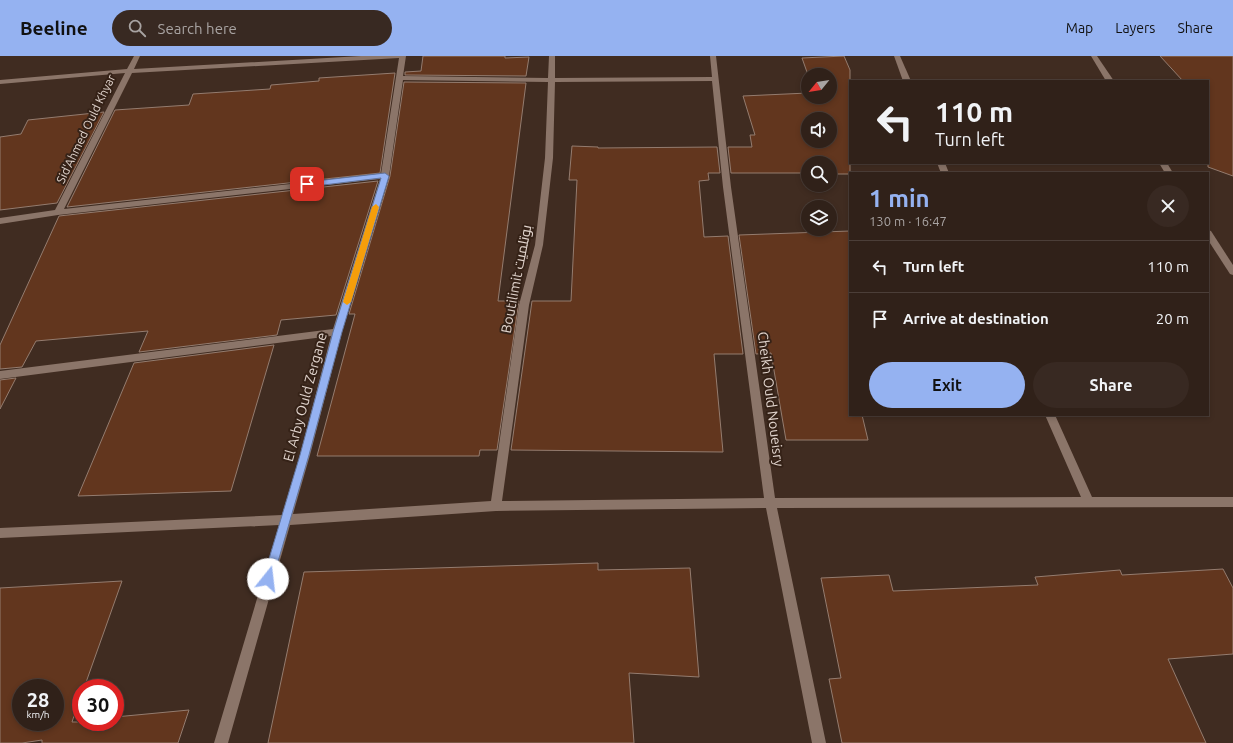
<!DOCTYPE html>
<html lang="en">
<head>
<meta charset="utf-8">
<style>
	:root { --surface:#302119; --page:#382922; --text:#f1f3f6; --muted:#a8a3a2; --line:#4b3e38; --accent:#95b2f1 }
	body { margin:0; font-family:Ubuntu,Cairo,sans-serif; background:var(--page); color:var(--text); height:100vh; display:flex; flex-direction:column; font-size:15px; white-space:nowrap }
	* { box-sizing:border-box; margin:0 }
	p { font-size:13px; color:var(--muted) }
	.icon { flex:none; width:22px; height:22px; fill:none; stroke:currentColor; stroke-width:2; stroke-linecap:round; stroke-linejoin:round }
	.map { position:relative; flex:1; overflow:hidden }
	.details { position:absolute; left:849px; top:116px; width:360px; height:244px; display:flex; flex-direction:column; background:var(--surface); border-radius:0px; box-shadow:0 2px 6px #0003,0 0 0 1px var(--line) }
	.details>* { flex:none }
	.hud { position:absolute; left:849px; top:24px; width:360px; height:84px; border-radius:0px; box-shadow:0 2px 6px #0003,0 0 0 1px var(--line); background:#302119; color:var(--text); overflow:hidden }
	.needle { width:26px; rotate:240deg }
	.buttons { position:absolute; left:801px; top:12px; display:grid; gap:8px }
	.buttons a { display:grid; place-items:center; width:36px; height:36px; border-radius:50%; background:var(--surface); box-shadow:0 2px 6px #0003,0 0 0 1px var(--line); font-size:20px }
	.speed { position:absolute; left:12px; top:623px; display:flex; gap:8px; font-size:20px; font-weight:700; text-align:center }
	.speed>* { display:grid; place-content:center; width:52px; height:52px; border-radius:50%; background:var(--surface); box-shadow:0 2px 6px #0003,0 0 0 1px var(--line); line-height:1 }
	.speed small { font-size:10px; font-weight:400 }
	.speed .limit { border:6px solid #d22; background:#fff; color:#111 }
	.pin { position:absolute; display:grid; place-items:center; width:34px; height:34px; color:#fff; margin:-17px; border-radius:8px; box-shadow:0 2px 6px #0006 }
	.me { position:absolute; width:44px; margin:-22px; rotate:16deg; stroke-linejoin:round; filter:drop-shadow(0 0 3px #0008) }
	.turn { display:flex; align-items:center; gap:14px; height:84px; padding:0 20px; font-size:18px }
	.turn .icon { width:52px; height:52px; stroke-width:2.5 }
	.turn b { display:block; font-size:28px; line-height:34px }
	.round { display:grid; place-items:center; flex:none; width:42px; height:42px; border-radius:21px; background:var(--page) }
	.head { display:flex; align-items:center; justify-content:space-between; height:68px; padding:0 20px }
	h1 { font-size:24px; font-weight:700; line-height:30px; color:var(--accent) }
	.primary-button { display:flex; gap:8px; margin-top:auto; padding:8px 20px }
	.primary-button a { flex:1; height:46px; border-radius:24px; background:var(--accent); color:#111; font-size:16px; font-weight:700; line-height:46px; text-align:center }
	.primary-button a+a { background:var(--page); color:var(--text) }
	ul { padding:0; list-style:none }
	li { display:flex; align-items:center; gap:12px; height:52px; padding:0 20px; border-top:1px solid var(--line) }
	li div { flex:1 }
	li b { display:block; font-size:15px }
	li em { font-style:normal }
	header { display:flex; align-items:center; gap:24px; box-sizing:border-box; height:56px; padding:0 20px; background:var(--accent); color:#111 }
	header strong { font-size:19px }
	nav { display:flex; gap:22px; margin-inline-start:auto; font-size:14px }
	.search { width:280px; height:36px; background:var(--page); display:flex; align-items:center; gap:10px; box-sizing:border-box; padding:0 14px; border-radius:22px; color:var(--muted); font-size:15px }
	.map>svg:first-child { display:block }
	.building { fill:#62361e; stroke:#947c6f; fill-rule:evenodd }
	.lines { fill:none; stroke-linecap:round; stroke-linejoin:round }
	.minor { fill:#8b7569; fill-rule:evenodd }
	.route { fill:#95b2f1; stroke:#61749d }
	.slow { fill:#f59e0b }
	.labels { text-anchor:middle; stroke-width:4; stroke-linejoin:round; paint-order:stroke }
	.far-street-label { font-size:12px; fill:#e1d4cd; stroke:#352217 }
	.street-label { font-size:14px; fill:#e1d4cd; stroke:#352217 }
</style>
</head>
<body>
<header>
<strong>Beeline</strong>
<div class="search"><svg class="icon" aria-label="search" viewBox="0 0 24 24"><circle cx="10" cy="10" r="6"/><path d="M15 15l6 6"/></svg>Search here</div>
<nav><a>Map</a><a>Layers</a><a>Share</a></nav>
</header>
<div class="map">
<svg width="1233" height="687" viewBox="0 0 1233 687">
	<rect width="100%" height="100%" fill="#402c21"/>
	<g class="building">
		<polygon points="423,0 505,0 505,2 529,1 526,20 405,19 405,16 421,15"/>
		<path d="M844,0L850,14V118H830V107H808V117H731L728,91H752L750,79H755L743,40L808,37V41H830V19H808L802,2ZM808,63H830V85H808Z"/>
		<polygon points="1160,0 1233,0 1233,120 1208,111 1208,25 1183,25"/>
		<polygon points="395,17 380,117 67,151 115,54 189,49 193,38 270,33 271,29 319,25 319,22"/>
		<polygon points="404,26 526,27 498,245 519,245 497,394 480,394 479,400 317,400 355,258 349,258 390,120"/>
		<polygon points="104,56 57,147 0,154 0,81 21,78 28,64"/>
		<polygon points="572,90 598,91 598,92 717,91 720,117 708,117 709,124 699,125 704,181 728,180 743,298 714,298 723,396 511,394 532,245 571,245 577,124 569,124"/>
		<polygon points="378,125 336,259 281,264 277,279 139,296 148,275 36,285 22,311 0,313 0,289 59,160"/>
		<polygon points="850,175 850,359 862,359 868,384 786,384 771,297 756,298 739,179"/>
		<polygon points="274,289 231,435 78,440 134,307"/>
		<polygon points="16,322 0,353 0,324"/>
		<polygon points="598,507 598,514 690,512 699,621 629,617 634,687 268,687 304,516"/>
		<polygon points="1223,513 1233,532 1233,598 1168,603 1206,687 842,687 829,623 841,622 821,522 889,519 893,535 1038,529 1035,521 1120,514 1122,519"/>
		<path d="M122,525L84,632H81V639L72,666H115V661L189,654L178,687H42V684L22,687H0V532ZM21,632H55V666H21Z"/>
	</g>
	<g class="lines">
		<g class="minor">
			<path d="M134,0H140L134,13L361,0H406L403,20L548,22L549,0H555V22L712,21L710,0H716L731,131L775,442L1081,441L1045,359H1055L1092,441H1233V451L777,452L826,687H812L766,452L496,455L290,469L228,687H214L279,469L0,482V472L282,459L300,399L331,280L0,323V315L333,273L380,123L58,159L0,168V162L55,154L125,17L0,28V24L127,13ZM399,2L381,118L64,153L132,17ZM403,24L548,26L545,102L535,189L519,249L491,445L293,458L310,399L342,276L389,120ZM712,25L723,131L764,442L502,445L529,249L543,189L553,102L555,26Z"/>
			<polygon points="894,0 900,0 911,25 903,25"/>
			<polygon points="1091,0 1097,0 1114,25 1106,25"/>
			<polygon points="937,107 945,107 949,117 941,117"/>
			<polygon points="1159,107 1167,107 1173,117 1165,117"/>
			<polygon points="1208,174 1211,175 1233,209 1233,219 1230,218 1208,184"/>
		</g>
	</g>
	<polygon class="route" points="385,117 389,120 342,276 309,399 273,523 272,527 268,528 264,527 263,523 300,399 333,276 381,122 307,131 304,128 307,126"/>
	<polygon class="slow" points="376,148 379,151 351,246 347,249 343,246 372,151"/>
	<g class="labels">
		<g class="far-street-label">
			<text transform="translate(86 73) rotate(-64)" y="4">Sid'Ahmed Ould Khyar</text>
		</g>
		<g class="street-label">
			<text transform="translate(516 223) rotate(-79)" y="5">Boutilimit بوتلميت</text>
			<text transform="translate(305 341) rotate(-75)" y="5">El Arby Ould Zergane</text>
			<text transform="translate(771 343) rotate(83)" y="5">Cheikh Ould Noueisry</text>
		</g>
	</g>
</svg>
<div class="buttons">
<a><svg class="needle" viewBox="-14 -14 28 28"><path d="M0-13l5 13h-10z" fill="#e53935"/><path d="M0 13l5-13h-10z" fill="#a8a3a2"/></svg></a>
<a><svg class="icon" aria-label="sound" viewBox="0 0 24 24"><path d="M4 9h4l5-4v14l-5-4H4zM17 9q2 3 0 6"/></svg></a>
<a><svg class="icon" aria-label="search" viewBox="0 0 24 24"><circle cx="10" cy="10" r="6"/><path d="M15 15l6 6"/></svg></a>
<a><svg class="icon" aria-label="layers" viewBox="0 0 24 24"><path d="M12 4l9 5-9 5-9-5zM3 14l9 5 9-5"/></svg></a>
</div>
<div class="speed"><div>28<small>km/h</small></div><div class="limit">30</div></div>
<div class="pin" style="left:307px;top:128px;background:#d93025"><svg class="icon" aria-label="arrive" viewBox="0 0 24 24"><path d="M6 21V4h12l-3 4 3 4H6"/></svg></div>
<svg class="me" style="left:268px;top:523px" viewBox="-20 -20 40 40"><circle r="19" fill="#fff"/><path d="M0-13L10 11 0 6-10 11z" fill="#95b2f1"/></svg>
<div class="hud">
<div class="turn"><svg class="icon" aria-label="left" viewBox="0 0 24 24"><path d="M17 20v-9H6M10 6l-5 5 5 5"/></svg><div><b>110 m</b>Turn left</div></div>
</div>
<section class="details">
<div class="head"><div><h1>1 min</h1><p>130 m · 16:47</p></div><a class="round"><svg class="icon" aria-label="close" viewBox="0 0 24 24"><path d="M6 6l12 12M18 6L6 18"/></svg></a></div>
<ul>
<li><svg class="icon" aria-label="left" viewBox="0 0 24 24"><path d="M17 20v-9H6M10 6l-5 5 5 5"/></svg><div><b>Turn left</b></div><em>110 m</em></li>
<li><svg class="icon" aria-label="arrive" viewBox="0 0 24 24"><path d="M6 21V4h12l-3 4 3 4H6"/></svg><div><b>Arrive at destination</b></div><em>20 m</em></li>
</ul>
<div class="primary-button"><a>Exit</a><a>Share</a></div>
</section>
</div>
</body>
</html>
